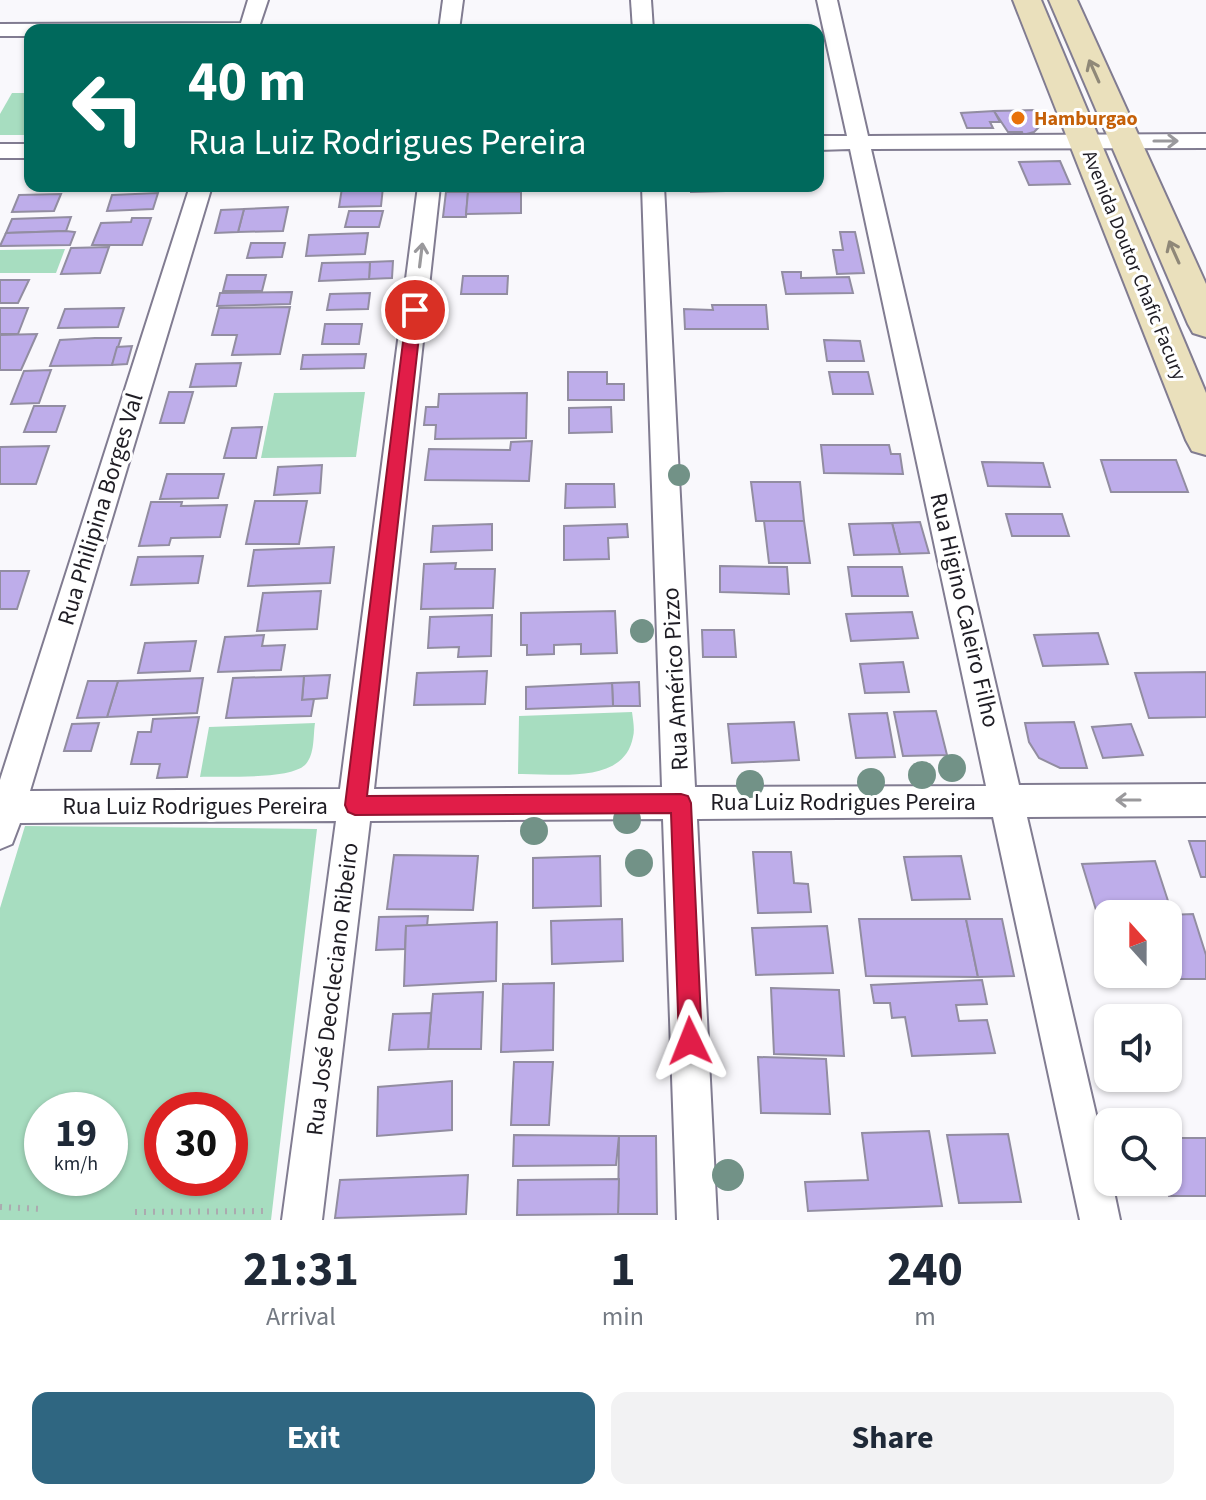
<!DOCTYPE html>
<html lang="en">
<head>
<meta charset="utf-8">
<style>
	:root { --surface:#fff; --page:#f2f2f3; --text:#1f2937; --muted:#747a83; --accent:#2f6681 }
	body { margin:0; font-family:"Source Sans 3",sans-serif; background:var(--page); color:var(--text); height:100vh; display:flex; flex-direction:column; font-size:30px; white-space:nowrap }
	* { box-sizing:border-box; margin:0 }
	p { font-size:26px; color:var(--muted) }
	.icon { flex:none; width:44px; height:44px; fill:none; stroke:currentColor; stroke-width:2; stroke-linecap:round; stroke-linejoin:round }
	.map { position:relative; height:1220px; overflow:hidden }
	.drawer { display:flex; flex-direction:column; background:var(--surface); flex:1 }
	.drawer>* { flex:none }
	.banner { position:absolute; left:24px; top:24px; width:800px; height:168px; border-radius:16px; box-shadow:0 2px 6px #0004; background:#00695c; color:#fff; overflow:hidden }
	.needle { width:52px; rotate:339deg }
	.fabs { position:absolute; left:1094px; top:900px; display:grid; gap:16px }
	.fabs a { display:grid; place-items:center; width:88px; height:88px; border-radius:16px; background:var(--surface); box-shadow:0 2px 6px #0004; font-size:40px }
	.speed { position:absolute; left:24px; top:1092px; display:flex; gap:16px; font-size:40px; font-weight:700; text-align:center }
	.speed>* { display:grid; place-content:center; width:104px; height:104px; border-radius:50%; background:var(--surface); box-shadow:0 2px 6px #0004; line-height:1 }
	.speed small { font-size:20px; font-weight:400 }
	.speed .limit { border:12px solid #d22; background:#fff; color:#111 }
	.pin { position:absolute; display:grid; place-items:center; width:68px; height:68px; color:#fff; margin:-34px; border:4px solid #fff; border-radius:50%; box-shadow:0 2px 8px #0007 }
	.me { position:absolute; width:88px; margin:-44px; rotate:358deg; stroke-linejoin:round; filter:drop-shadow(0 0 6px #0008) }
	.turn { display:flex; align-items:center; gap:28px; height:168px; padding:0 32px; font-size:36px }
	.turn .icon { width:104px; height:104px; stroke-width:2.5 }
	.turn b { display:block; font-size:56px; line-height:68px }
	.eta { display:flex; justify-content:space-evenly; align-items:center; height:136px; text-align:center }
	.eta b { font-size:48px; font-weight:700; line-height:56px }
	.button { display:flex; gap:16px; margin-top:auto; padding:16px 32px }
	.button a { flex:1; height:92px; border-radius:16px; background:var(--accent); color:#fff; font-size:32px; font-weight:700; line-height:92px; text-align:center }
	.button a+a { background:var(--page); color:var(--text) }
	.map>svg:first-child { display:block }
	.green { fill:#a7ddc0; fill-rule:evenodd }
	.building { fill:#beadea; stroke:#928da1; stroke-width:2 }
	.lines { fill:none; stroke-linecap:round; stroke-linejoin:round }
	.minor-casing { stroke:#817c91; stroke-width:4 }
	.secondary-casing { stroke:#817c91; stroke-width:4 }
	.path { stroke:#abaaaf; stroke-width:6; stroke-dasharray:2 7; stroke-linecap:butt }
	.minor { fill:#fff; fill-rule:evenodd }
	.secondary { fill:#eae0bc; fill-rule:evenodd }
	.tree { fill:#729287 }
	.oneway { stroke:#8f8878 }
	.oneway2 { stroke:#9a999c }
	.route { fill:#e11d48; stroke:#92132f; stroke-width:2 }
	.food-dot { fill:#e8710a; stroke:#fff; stroke-width:3 }
	.labels { text-anchor:middle; stroke-width:6; stroke-linejoin:round; paint-order:stroke }
	.far-food-label { font-size:20px; font-weight:bold; fill:#c56008; stroke:#fff; text-anchor:start }
	.far-street-label { font-size:20px; fill:#1f1d24; stroke:#fff }
	.street-label { font-size:24px; fill:#1f1d24; stroke:#fff }
</style>
</head>
<body>
<div class="map">
<svg width="1206" height="1220" viewBox="0 0 1206 1220">
	<rect width="100%" height="100%" fill="#f9f8fc"/>
	<g class="green">
		<polygon points="12,93 30,93 30,124 24,135 0,135 0,114"/>
		<polygon points="65,249 56,273 0,273 0,250"/>
		<polygon points="365,392 356,457 261,458 274,393"/>
		<path d="M632,712C633,720 635,730 633,737C624,786 554,773 518,774L519,716Z"/>
		<path d="M315,723C313,736 315,755 305,765C289,780 223,776 200,777L209,727Z"/>
		<path d="M25,826L317,829L271,1220H0V908ZM110,1110V1178H42V1110ZM230,1110V1178H162V1110Z"/>
	</g>
	<g class="building">
		<polygon points="1035,110 1042,124 1034,132 1023,135 1022,132 1008,132 994,111"/>
		<polygon points="994,111 1000,122 990,122 993,128 967,128 961,113"/>
		<polygon points="1060,161 1070,184 1029,185 1019,162"/>
		<rect x="452" y="186" width="43" height="4"/>
		<polygon points="691,186 725,186 725,191 691,192"/>
		<polygon points="383,187 381,206 339,207 342,188"/>
		<polygon points="446,192 468,192 466,217 443,217"/>
		<polygon points="468,192 521,192 521,213 466,214"/>
		<polygon points="158,193 153,209 107,211 112,195"/>
		<polygon points="61,194 54,211 12,212 19,195"/>
		<polygon points="288,207 283,231 238,232 244,209"/>
		<polygon points="244,209 238,232 215,233 221,210"/>
		<polygon points="349,211 383,211 379,227 345,227"/>
		<polygon points="71,217 66,231 6,233 12,219"/>
		<polygon points="132,218 151,218 142,245 92,245 101,223 131,222"/>
		<polygon points="66,231 75,232 70,245 0,246 6,233"/>
		<polygon points="840,232 855,232 864,273 837,274 833,250 843,250"/>
		<polygon points="368,233 365,254 306,256 309,235"/>
		<polygon points="251,243 285,243 282,257 247,258"/>
		<polygon points="109,247 100,273 61,274 71,248"/>
		<polygon points="393,261 392,278 369,279 370,262"/>
		<polygon points="370,262 369,279 319,281 322,263"/>
		<polygon points="782,272 801,272 801,278 849,277 853,293 786,294"/>
		<polygon points="227,275 266,275 262,291 223,291"/>
		<polygon points="463,276 508,276 507,294 461,294"/>
		<polygon points="0,280 29,280 18,303 0,303"/>
		<polygon points="292,292 290,304 217,306 220,293"/>
		<polygon points="370,293 368,309 327,310 330,294"/>
		<polygon points="712,305 766,305 768,329 685,329 684,309 713,310"/>
		<polygon points="290,307 280,354 232,355 237,335 212,335 219,308"/>
		<polygon points="0,308 28,308 18,334 0,334"/>
		<polygon points="124,308 118,327 58,328 65,309"/>
		<polygon points="325,324 362,324 359,344 322,344"/>
		<polygon points="37,334 21,370 0,370 0,335"/>
		<polygon points="95,338 121,338 112,365 50,366 60,340"/>
		<polygon points="824,340 860,341 864,361 827,361"/>
		<polygon points="132,346 127,364 112,365 117,347"/>
		<polygon points="366,354 364,368 301,369 303,355"/>
		<polygon points="241,363 236,386 190,387 196,364"/>
		<polygon points="51,370 39,403 11,404 24,371"/>
		<polygon points="568,372 607,372 607,384 624,384 624,400 568,400"/>
		<polygon points="829,372 868,372 873,394 833,394"/>
		<polygon points="169,392 193,392 184,423 160,423"/>
		<polygon points="527,393 526,438 435,439 436,425 424,425 426,407 438,407 439,394"/>
		<polygon points="34,406 65,406 56,432 24,432"/>
		<polygon points="611,407 612,432 569,433 569,408"/>
		<polygon points="262,427 256,458 224,458 232,428"/>
		<polygon points="532,441 529,481 425,480 429,449 510,450 511,442"/>
		<polygon points="821,445 889,445 891,454 900,454 903,474 824,473"/>
		<polygon points="49,446 36,484 0,484 0,447"/>
		<polygon points="1101,460 1176,460 1188,492 1111,492"/>
		<polygon points="982,462 1043,463 1050,487 988,486"/>
		<polygon points="322,465 320,493 274,495 278,467"/>
		<polygon points="167,474 224,474 218,498 160,499"/>
		<polygon points="751,482 800,482 804,521 756,521"/>
		<polygon points="566,484 614,484 615,507 565,508"/>
		<polygon points="255,501 307,501 299,544 246,544"/>
		<polygon points="151,502 182,502 181,506 227,505 220,537 171,538 169,545 139,546"/>
		<polygon points="1006,514 1062,514 1069,536 1012,536"/>
		<polygon points="764,521 804,521 810,563 769,563"/>
		<polygon points="920,522 929,553 900,554 892,523"/>
		<polygon points="892,523 900,554 854,555 849,524"/>
		<polygon points="492,524 492,550 431,552 433,526"/>
		<polygon points="627,524 628,537 608,538 609,559 564,560 564,526"/>
		<polygon points="334,547 330,583 248,586 254,550"/>
		<polygon points="203,556 198,583 131,585 138,557"/>
		<polygon points="456,563 455,569 495,569 493,608 421,609 424,564"/>
		<polygon points="720,566 787,567 789,594 720,592"/>
		<polygon points="848,567 902,567 908,596 852,596"/>
		<polygon points="0,571 29,571 17,609 0,609"/>
		<polygon points="321,591 317,629 257,631 263,593"/>
		<polygon points="615,611 617,653 581,654 581,644 554,645 554,654 527,655 527,645 521,645 521,613"/>
		<polygon points="912,612 918,638 851,641 846,614"/>
		<polygon points="492,615 491,656 458,657 459,647 428,648 430,617"/>
		<polygon points="702,630 734,630 736,657 703,657"/>
		<polygon points="1098,633 1108,664 1043,666 1034,635"/>
		<polygon points="264,635 262,646 285,645 281,670 218,672 225,637"/>
		<polygon points="196,641 190,671 138,673 145,643"/>
		<polygon points="903,662 909,692 865,693 860,664"/>
		<polygon points="487,671 485,704 414,705 417,673"/>
		<polygon points="1206,672 1206,717 1149,718 1135,673"/>
		<polygon points="330,675 327,698 302,700 304,676"/>
		<polygon points="304,676 302,700 314,699 311,716 226,718 233,678"/>
		<polygon points="203,678 197,713 107,717 118,681"/>
		<polygon points="88,681 118,681 107,717 77,718"/>
		<polygon points="639,682 640,706 613,706 612,683"/>
		<polygon points="612,683 613,706 526,709 526,687"/>
		<polygon points="936,711 947,755 903,756 894,712"/>
		<polygon points="887,713 895,757 856,758 849,714"/>
		<polygon points="199,717 187,777 157,778 160,764 131,764 138,732 151,732 153,719"/>
		<polygon points="794,722 799,760 732,763 728,724"/>
		<polygon points="1074,722 1087,768 1060,768 1039,758 1029,742 1025,723"/>
		<polygon points="99,723 91,751 64,751 72,724"/>
		<polygon points="1131,724 1143,755 1103,758 1092,727"/>
		<polygon points="1189,841 1206,841 1206,877 1201,877"/>
		<polygon points="753,852 791,852 794,883 808,884 811,912 758,913"/>
		<polygon points="394,855 478,856 473,910 387,909"/>
		<polygon points="600,856 601,906 533,908 533,858"/>
		<polygon points="961,856 970,899 912,900 904,857"/>
		<polygon points="1155,861 1170,907 1096,910 1082,864"/>
		<polygon points="1193,914 1206,955 1206,979 1122,979 1121,974 1168,974 1168,915"/>
		<polygon points="428,916 427,926 406,926 405,949 376,950 379,917"/>
		<polygon points="622,919 623,961 552,964 551,921"/>
		<polygon points="859,919 966,919 978,977 866,976"/>
		<polygon points="966,919 1002,919 1014,976 978,977"/>
		<polygon points="497,922 496,981 404,986 406,926"/>
		<polygon points="827,926 833,973 756,975 752,928"/>
		<polygon points="982,980 987,1004 956,1005 959,1021 987,1020 995,1053 912,1056 905,1017 892,1018 890,1003 874,1003 871,985"/>
		<polygon points="554,983 553,1050 501,1052 503,984"/>
		<polygon points="771,988 839,990 844,1056 774,1054"/>
		<polygon points="483,992 481,1049 428,1049 433,994"/>
		<polygon points="431,1013 428,1049 389,1050 393,1014"/>
		<polygon points="758,1057 826,1059 830,1114 761,1113"/>
		<polygon points="514,1062 553,1062 549,1125 511,1125"/>
		<polygon points="452,1081 452,1130 377,1136 378,1087"/>
		<polygon points="929,1131 942,1206 808,1211 805,1182 868,1180 862,1133"/>
		<polygon points="1008,1134 1021,1202 959,1203 947,1135"/>
		<polygon points="514,1135 619,1136 616,1165 513,1166"/>
		<polygon points="619,1136 656,1136 657,1214 618,1214"/>
		<polygon points="1168,1138 1206,1138 1206,1196 1169,1196 1165,1182 1168,1182"/>
		<polygon points="468,1175 466,1214 335,1218 340,1180"/>
		<polygon points="619,1179 618,1214 517,1215 518,1180"/>
	</g>
	<g class="lines">
		<defs>
			<g id="minor">
				<polygon points="248,0 268,0 258,30 30,30 30,36 0,36 0,24 241,23"/>
				<polygon points="443,0 463,0 459,30 439,30"/>
				<polygon points="631,0 651,0 653,30 633,30"/>
				<polygon points="817,0 837,0 868,136 1206,134 1206,148 871,149 1019,785 1206,784 1206,816 1027,817 1108,1166 1108,1182 1112,1182 1120,1220 1080,1220 993,817 697,819 717,1220 677,1220 663,819 370,821 322,1220 282,1220 336,821 20,823 12,844 0,849 0,780 190,186 212,186 30,791 340,789 418,186 440,186 374,789 662,787 642,186 664,186 695,787 986,786 850,149 818,150 818,136 847,136"/>
				<rect x="0" y="144" width="30" height="14"/>
			</g>
			<g id="secondary">
				<polygon points="1013,0 1041,0 1206,393 1206,455 1192,451 1186,440"/>
				<polygon points="1049,0 1077,0 1206,284 1206,337 1193,333 1188,324"/>
			</g>
		</defs>
		<use href="#minor" class="minor-casing"/>
		<use href="#secondary" class="secondary-casing"/>
		<g class="path">
			<polyline points="0,1207 43,1209"/>
			<polyline points="135,1212 270,1211"/>
		</g>
		<use href="#minor" class="minor"/>
		<use href="#secondary" class="secondary"/>
	</g>
	<g class="tree">
		<circle cx="679" cy="475" r="11"/>
		<circle cx="642" cy="631" r="12"/>
		<circle cx="952" cy="768" r="14"/>
		<circle cx="922" cy="775" r="14"/>
		<circle cx="871" cy="782" r="14"/>
		<circle cx="750" cy="784" r="14"/>
		<circle cx="627" cy="820" r="14"/>
		<circle cx="534" cy="831" r="14"/>
		<circle cx="639" cy="863" r="14"/>
		<circle cx="728" cy="1175" r="16"/>
	</g>
	<defs><path id="oneway-shaft" d="M-6 0H5M1.5-3L5.5 0L1.5 3" fill="none" stroke-width="1.6" stroke-linecap="round" stroke-linejoin="round" transform="scale(2)"/></defs>
	<g class="oneway">
		<use href="#oneway-shaft" transform="translate(1094 71) rotate(-114)"/>
		<use href="#oneway-shaft" transform="translate(1174 252) rotate(-114)"/>
	</g>
	<g class="oneway2">
		<use href="#oneway-shaft" transform="translate(1166 141)"/>
		<use href="#oneway-shaft" transform="translate(421 255) rotate(-83)"/>
		<use href="#oneway-shaft" transform="translate(1128 800) rotate(180)"/>
	</g>
	<polygon class="route" points="415,305 422,310 367,796 681,794 688,796 691,803 702,1041 698,1049 690,1053 682,1049 679,1041 671,813 355,815 348,812 345,805 407,310"/>
	<circle class="food-dot" cx="1018" cy="118" r="8"/>
	<g class="labels">
		<g class="far-food-label">
			<text x="1034" y="125">Hamburgao</text>
		</g>
		<g class="far-street-label">
			<text transform="translate(1135 265) rotate(68)" y="7">Avenida Doutor Chafic Facury</text>
		</g>
		<g class="street-label">
			<text transform="translate(100 509) rotate(-73)" y="8">Rua Philipina Borges Val</text>
			<text transform="translate(965 610) rotate(77)" y="8">Rua Higino Caleiro Filho</text>
			<text transform="translate(675 679) rotate(-93)" y="8">Rua Américo Pizzo</text>
			<text x="843" y="810">Rua Luiz Rodrigues Pereira</text>
			<text x="195" y="814">Rua Luiz Rodrigues Pereira</text>
			<text transform="translate(332 989) rotate(-83)" y="8">Rua José Deocleciano Ribeiro</text>
		</g>
	</g>
</svg>
<div class="fabs">
<a><svg class="needle" viewBox="-14 -14 28 28"><path d="M0-13l5 13h-10z" fill="#e53935"/><path d="M0 13l5-13h-10z" fill="#747a83"/></svg></a>
<a><svg class="icon" aria-label="sound" viewBox="0 0 24 24"><path d="M4 9h4l5-4v14l-5-4H4zM17 9q2 3 0 6"/></svg></a>
<a><svg class="icon" aria-label="search" viewBox="0 0 24 24"><circle cx="10" cy="10" r="6"/><path d="M15 15l6 6"/></svg></a>
</div>
<div class="speed"><div>19<small>km/h</small></div><div class="limit">30</div></div>
<div class="pin" style="left:415px;top:310px;background:#d93025"><svg class="icon" aria-label="arrive" viewBox="0 0 24 24"><path d="M6 21V4h12l-3 4 3 4H6"/></svg></div>
<svg class="me" style="left:690px;top:1041px" viewBox="-20 -20 40 40"><path d="M0-17L14 15 0 8-14 15z" fill="#e11d48" stroke="#fff" stroke-width="4"/></svg>
<div class="banner">
<div class="turn"><svg class="icon" aria-label="left" viewBox="0 0 24 24"><path d="M17 20v-9H6M10 6l-5 5 5 5"/></svg><div><b>40 m</b>Rua Luiz Rodrigues Pereira</div></div>
</div>
</div>
<section class="drawer">
<div class="eta">
<div><b>21:31</b><p>Arrival</p></div>
<div><b>1</b><p>min</p></div>
<div><b>240</b><p>m</p></div>
</div>
<div class="button"><a>Exit</a><a>Share</a></div>
</section>
</body>
</html>
